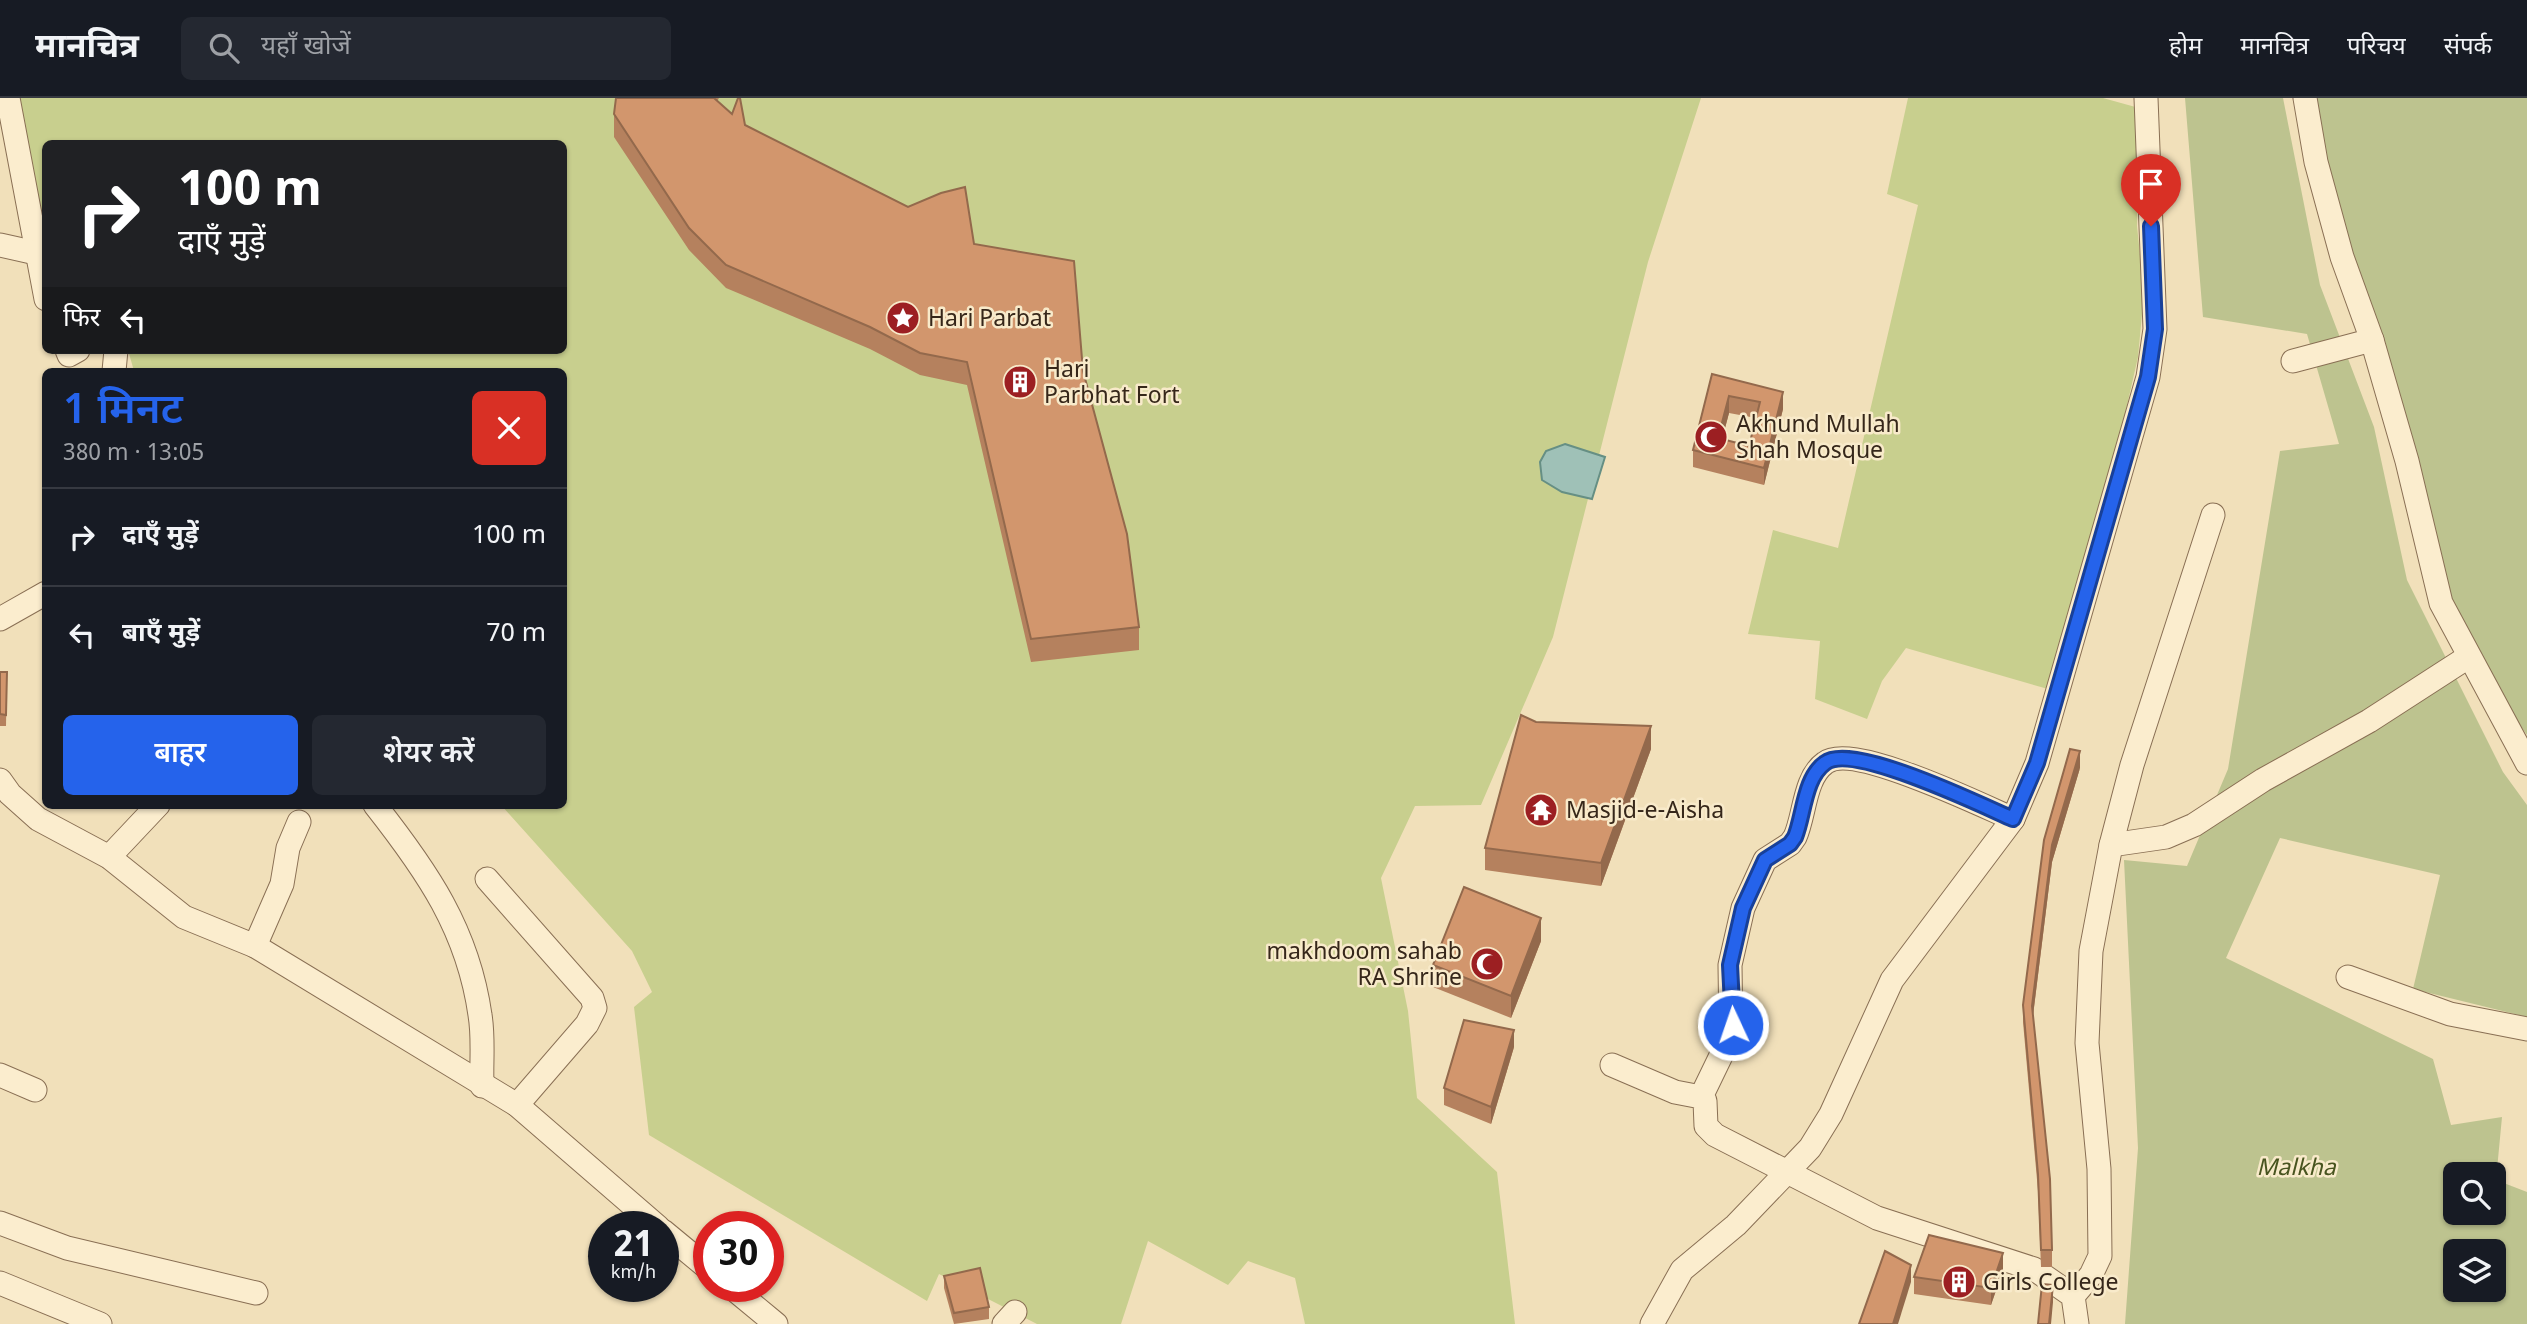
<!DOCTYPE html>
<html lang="hi">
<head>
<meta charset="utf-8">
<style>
	:root { --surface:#171b24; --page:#242831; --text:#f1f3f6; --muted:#9ea1a6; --line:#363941; --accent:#2563eb }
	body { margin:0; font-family:Georgia,"Noto Sans Devanagari",serif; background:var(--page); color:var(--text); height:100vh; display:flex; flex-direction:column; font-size:26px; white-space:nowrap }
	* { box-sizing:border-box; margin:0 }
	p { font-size:23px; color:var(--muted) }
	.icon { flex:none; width:38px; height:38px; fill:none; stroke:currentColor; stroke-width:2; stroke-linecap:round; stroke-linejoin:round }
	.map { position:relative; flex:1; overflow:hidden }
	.side { position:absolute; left:42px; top:270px; width:525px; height:441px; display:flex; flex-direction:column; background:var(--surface); border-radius:10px; box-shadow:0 2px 5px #0004 }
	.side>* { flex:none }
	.banner { position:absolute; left:42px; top:42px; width:525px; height:214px; border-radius:10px; box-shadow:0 2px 5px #0004; background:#202124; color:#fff; overflow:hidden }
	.fabs { position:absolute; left:2443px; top:1064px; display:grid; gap:14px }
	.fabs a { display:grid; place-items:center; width:63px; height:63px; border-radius:10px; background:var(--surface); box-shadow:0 2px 5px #0004; font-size:35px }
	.speed { position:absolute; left:588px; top:1113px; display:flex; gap:14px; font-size:35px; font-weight:700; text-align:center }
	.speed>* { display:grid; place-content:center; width:91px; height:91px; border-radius:50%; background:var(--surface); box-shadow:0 2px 5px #0004; line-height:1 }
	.speed small { font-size:18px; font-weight:400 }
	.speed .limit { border:10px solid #d22; background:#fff; color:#111 }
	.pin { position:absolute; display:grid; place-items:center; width:60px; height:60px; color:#fff; margin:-72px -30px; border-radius:50% 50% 50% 0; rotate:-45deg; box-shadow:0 0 7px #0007 }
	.pin .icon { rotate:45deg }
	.me { position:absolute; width:77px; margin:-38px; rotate:357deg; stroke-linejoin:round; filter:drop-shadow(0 0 5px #0008) }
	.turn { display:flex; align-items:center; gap:24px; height:147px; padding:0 21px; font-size:32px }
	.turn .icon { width:91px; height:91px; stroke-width:2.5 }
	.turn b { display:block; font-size:49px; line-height:60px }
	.then { display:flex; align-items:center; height:66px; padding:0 21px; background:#0003; gap:14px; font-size:26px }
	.round { display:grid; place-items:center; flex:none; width:74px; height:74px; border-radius:10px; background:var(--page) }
	.summary { display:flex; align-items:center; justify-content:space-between; height:119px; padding:0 21px }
	h1 { font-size:42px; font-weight:600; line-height:52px; color:var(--accent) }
	.button { display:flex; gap:14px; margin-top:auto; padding:14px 21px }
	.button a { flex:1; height:80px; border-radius:10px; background:var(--accent); color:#fff; font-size:28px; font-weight:600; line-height:80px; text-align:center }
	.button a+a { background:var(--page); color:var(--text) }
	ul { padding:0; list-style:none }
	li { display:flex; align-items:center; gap:21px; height:98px; padding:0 21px; border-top:2px solid var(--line) }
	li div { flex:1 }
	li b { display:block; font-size:26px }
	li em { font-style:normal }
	header { display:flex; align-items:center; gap:42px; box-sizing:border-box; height:98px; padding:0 35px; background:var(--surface); border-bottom:2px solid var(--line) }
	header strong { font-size:33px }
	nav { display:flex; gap:38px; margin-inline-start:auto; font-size:24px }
	.search { width:490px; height:63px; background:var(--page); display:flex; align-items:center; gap:18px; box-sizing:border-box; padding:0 24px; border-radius:10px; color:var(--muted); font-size:26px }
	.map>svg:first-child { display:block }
	.green { fill:#c8cf8e }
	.cemetery { fill:#bdc38f; fill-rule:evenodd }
	.water { fill:#9fc1b7; stroke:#668f84; stroke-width:2 }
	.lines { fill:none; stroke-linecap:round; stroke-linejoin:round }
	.minor-casing { stroke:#896f54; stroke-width:25 }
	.minor { stroke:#fbedce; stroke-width:23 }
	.wall { fill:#b5815e; fill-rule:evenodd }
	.shaded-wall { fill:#93694c }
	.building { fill:#d2966d; stroke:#93694c; stroke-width:2; fill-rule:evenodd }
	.route-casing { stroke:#184099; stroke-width:18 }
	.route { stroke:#2563eb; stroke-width:12 }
	.labels { text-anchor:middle; stroke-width:5; stroke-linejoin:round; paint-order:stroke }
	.poi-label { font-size:23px; fill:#36271a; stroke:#f8eaca; text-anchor:start }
	.park-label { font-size:23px; font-style:italic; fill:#48541f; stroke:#f8eaca }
</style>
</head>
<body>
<header>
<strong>मानचित्र</strong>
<div class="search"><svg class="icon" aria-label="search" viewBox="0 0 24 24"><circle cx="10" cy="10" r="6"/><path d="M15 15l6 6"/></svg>यहाँ खोजें</div>
<nav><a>होम</a><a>मानचित्र</a><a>परिचय</a><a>संपर्क</a></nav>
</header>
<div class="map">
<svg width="2527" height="1226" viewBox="0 0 2527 1226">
	<rect width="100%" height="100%" fill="#f1e0ba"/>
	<g class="green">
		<polygon points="8,0 1701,0 1648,164 1553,539 1481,707 1415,708 1381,780 1408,913 1417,1000 1497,1074 1515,1226 1305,1226 1295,1180 1248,1163 1228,1187 1148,1143 1121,1226 1037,1226 939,1176 927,1203 649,1037 634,909 652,894 632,853 501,707 564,707 564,273 134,273 128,252 564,252 564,46 46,46 45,172"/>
		<polygon points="1908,0 2103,0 2139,10 2137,128 2144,195 2138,259 2113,369 2048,591 1906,550 1882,583 1867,621 1815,601 1820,543 1748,536 1773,432 1838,450 1918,107 1887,96"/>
	</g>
	<g class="cemetery">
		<path d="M2185,0H2283L2320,187L2374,329L2407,482L2503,674L2527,707V919L2413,891L2440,777L2280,740L2226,860L2433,961L2451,1027L2502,1019L2496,1082L2527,1094V1226H2125L2138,1050L2124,762L2187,768L2228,671L2280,353L2339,346L2307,236L2203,219ZM2455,1076H2494V1115H2455ZM2455,1153H2494V1192H2455Z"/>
		<polygon points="2315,0 2527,0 2527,637 2486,579 2448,511 2425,389 2387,256 2324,76"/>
	</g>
	<polygon class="water" points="1565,346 1605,359 1592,401 1562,394 1542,382 1540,364 1546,353"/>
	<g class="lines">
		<defs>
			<g id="minor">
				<polyline points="8,0 46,201"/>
				<polyline points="2305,0 2316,64 2342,159 2372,242 2407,363 2441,505 2527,665"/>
				<polyline points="0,147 36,155"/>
				<polyline points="67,252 69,257 78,252"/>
				<polyline points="2293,263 2372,242"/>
				<polyline points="114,273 116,252"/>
				<polyline points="0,521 46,495"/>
				<polyline points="0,682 10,696 38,721 109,759 184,819 255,848 517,1007 658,1129"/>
				<path d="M375,707C427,773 468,832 480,917C484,940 481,965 482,988"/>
				<polyline points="2111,747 2166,739 2194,727 2263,682 2369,623 2468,559"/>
				<polyline points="109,759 158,707"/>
				<polyline points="487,781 592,900 595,910 587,926 517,1007"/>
				<polyline points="255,848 282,786 288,750 299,724"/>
				<polyline points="2348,879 2450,916 2527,931"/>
				<polyline points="1612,967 1675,994 1701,999 1705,1003 1706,1028 1715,1037 1877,1120 2034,1171 2073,1198 2077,1226"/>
				<polyline points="0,977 35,992"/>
				<path d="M1701,999L1731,937L1730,867L1743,810L1765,762L1790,746L1795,739C1805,717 1804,680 1825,665C1852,644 1981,707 2013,721"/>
				<polyline points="0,1125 67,1150 256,1195"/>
				<polyline points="663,1133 709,1171"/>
				<polyline points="0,1185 100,1226"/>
				<polyline points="730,1188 776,1226"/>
				<polyline points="2073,1198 2091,1177 2100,1158 2099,1071 2087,945 2091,853 2111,747 2132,667 2213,417"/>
				<polyline points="1004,1226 1015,1214"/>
				<polyline points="1652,1226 1682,1172 1736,1127 1810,1050 1831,1016 1892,882 2013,721 2037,665 2148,279 2155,231 2146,0"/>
			</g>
		</defs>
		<use href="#minor" class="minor-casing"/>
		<use href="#minor" class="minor"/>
	</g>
	<g class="wall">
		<polygon points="616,0 719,0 717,3 745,27 974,146 1083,273 1139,529 1139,552 1031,564 967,287 920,277 870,251 726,190 689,152 614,39 614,16"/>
		<path d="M1712,276L1783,311L1764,387L1693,369V352ZM1729,315L1756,320L1749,348L1722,341Z"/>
		<polygon points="0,574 7,574 6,628 0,628"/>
		<polygon points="1536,624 1651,651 1601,788 1485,772 1485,750"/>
		<polygon points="2080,670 2052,764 2033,918 2052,1152 2052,1169 2041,1169 2038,1093 2023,924 2023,907 2044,742"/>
		<polygon points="1541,843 1511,920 1433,889 1433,867"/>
		<polygon points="1514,949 1491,1026 1444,1007 1444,990"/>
		<polygon points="2003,1172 1991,1207 1914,1196 1914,1179"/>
		<polygon points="944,1178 989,1209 989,1221 954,1226 944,1190"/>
	</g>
	<g class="shaded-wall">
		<polygon points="1783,294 1783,311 1764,387 1764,370"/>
		<polygon points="1729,298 1729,315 1718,357 1718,340"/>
		<polygon points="1651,628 1651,651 1601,788 1601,765"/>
		<polygon points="2080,653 2080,670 2052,764 2032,925 2032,908 2052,747"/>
		<polygon points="1541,820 1541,843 1511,920 1511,898"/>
		<polygon points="1514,932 1514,949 1491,1026 1491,1009"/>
		<polygon points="2003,1155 2003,1172 1991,1207 1991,1190"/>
		<polygon points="1911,1167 1911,1184 1898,1226 1893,1226"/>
		<polygon points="2053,1187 2053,1204 2051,1226 2049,1226"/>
	</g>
	<g class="building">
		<polygon points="616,0 714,0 732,16 738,0 740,0 745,27 908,109 941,95 965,89 974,146 1074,163 1083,273 1127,436 1139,529 1031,541 967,264 920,255 870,229 726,167 689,130 614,16"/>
		<path d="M1712,276L1783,294L1764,370L1693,352ZM1729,298L1760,304L1749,348L1718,340Z"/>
		<polygon points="0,574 7,574 6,617 0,616"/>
		<polygon points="1521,617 1536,624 1651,628 1601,765 1485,750"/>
		<polygon points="2070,651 2080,653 2052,747 2032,908 2050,1081 2052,1152 2041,1152 2038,1076 2023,907 2044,742"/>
		<polygon points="1464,789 1541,820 1511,898 1433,867"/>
		<polygon points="1464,922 1514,932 1491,1009 1444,990"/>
		<polygon points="1929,1137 2003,1155 1991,1190 1914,1179"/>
		<polygon points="1885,1153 1911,1167 1893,1226 1859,1226"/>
		<polygon points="980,1170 989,1209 954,1215 944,1178"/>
		<polygon points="2042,1186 2053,1187 2049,1226 2038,1226"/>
	</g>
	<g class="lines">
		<defs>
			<path id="route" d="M1733,927L1730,867L1743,810L1765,762L1790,746L1795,739C1804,717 1804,680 1825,665C1852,644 1981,707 2013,721L2037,665L2148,279L2155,231L2151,128"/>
		</defs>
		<use href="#route" class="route-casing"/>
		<use href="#route" class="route"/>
	</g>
	<defs>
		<symbol id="sight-disc" viewBox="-11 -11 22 22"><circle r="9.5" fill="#9c1f22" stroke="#f8eaca"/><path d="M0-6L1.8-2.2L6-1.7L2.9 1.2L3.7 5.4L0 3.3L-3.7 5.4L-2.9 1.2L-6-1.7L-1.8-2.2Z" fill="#fff"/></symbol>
		<symbol id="building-disc" viewBox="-11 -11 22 22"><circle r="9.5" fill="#9c1f22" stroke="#f8eaca"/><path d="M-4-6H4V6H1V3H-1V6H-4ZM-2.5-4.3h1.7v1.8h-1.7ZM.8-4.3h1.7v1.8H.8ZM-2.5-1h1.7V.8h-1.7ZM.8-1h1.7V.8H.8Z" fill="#fff"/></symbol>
		<symbol id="mosque-disc" viewBox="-11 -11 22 22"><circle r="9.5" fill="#9c1f22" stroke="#f8eaca"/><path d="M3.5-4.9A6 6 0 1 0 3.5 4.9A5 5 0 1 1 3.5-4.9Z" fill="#fff"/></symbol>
		<symbol id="temple-disc" viewBox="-11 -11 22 22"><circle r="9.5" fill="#9c1f22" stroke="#f8eaca"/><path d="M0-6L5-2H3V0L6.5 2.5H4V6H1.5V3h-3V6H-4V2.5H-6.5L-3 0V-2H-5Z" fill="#fff"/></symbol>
	</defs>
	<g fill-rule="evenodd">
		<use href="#sight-disc" x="884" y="201" width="38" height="38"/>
		<use href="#building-disc" x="1001" y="265" width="38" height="38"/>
		<use href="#mosque-disc" x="1692" y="320" width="38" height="38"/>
		<use href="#temple-disc" x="1522" y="693" width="38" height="38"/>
		<use href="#mosque-disc" x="1468" y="847" width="38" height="38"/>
		<use href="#building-disc" x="1940" y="1165" width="38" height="38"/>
	</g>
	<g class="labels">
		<g class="poi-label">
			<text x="928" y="228">Hari Parbat</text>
			<text x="1044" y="279">Hari<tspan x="1044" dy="26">Parbhat Fort</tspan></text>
			<text x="1736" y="334">Akhund Mullah<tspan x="1736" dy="26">Shah Mosque</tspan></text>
			<text x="1566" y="720">Masjid-e-Aisha</text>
			<text x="1462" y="861" text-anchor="end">makhdoom sahab<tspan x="1462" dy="26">RA Shrine</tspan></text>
			<text x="1983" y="1192">Girls College</text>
		</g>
		<g class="park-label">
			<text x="2296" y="1077">Malkha</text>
		</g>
	</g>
</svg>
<div class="fabs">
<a><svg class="icon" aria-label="search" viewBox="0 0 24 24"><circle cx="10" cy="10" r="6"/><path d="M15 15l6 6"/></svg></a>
<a><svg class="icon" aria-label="layers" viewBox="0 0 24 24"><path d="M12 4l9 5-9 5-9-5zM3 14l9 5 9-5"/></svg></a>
</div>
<div class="speed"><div>21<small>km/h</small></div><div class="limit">30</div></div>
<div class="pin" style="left:2151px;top:128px;background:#d93025"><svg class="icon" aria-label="arrive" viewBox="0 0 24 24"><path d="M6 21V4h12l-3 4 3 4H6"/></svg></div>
<svg class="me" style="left:1733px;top:927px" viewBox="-20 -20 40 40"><circle r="17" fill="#2563eb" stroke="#fff" stroke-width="3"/><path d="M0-11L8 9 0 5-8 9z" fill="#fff"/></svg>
<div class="banner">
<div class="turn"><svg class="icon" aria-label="right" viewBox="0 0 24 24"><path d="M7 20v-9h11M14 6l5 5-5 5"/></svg><div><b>100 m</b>दाएँ मुड़ें</div></div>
<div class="then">फिर<svg class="icon" aria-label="left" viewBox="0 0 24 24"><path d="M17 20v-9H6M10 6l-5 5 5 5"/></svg></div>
</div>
<section class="side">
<div class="summary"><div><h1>1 मिनट</h1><p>380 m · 13:05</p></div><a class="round" style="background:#d93025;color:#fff"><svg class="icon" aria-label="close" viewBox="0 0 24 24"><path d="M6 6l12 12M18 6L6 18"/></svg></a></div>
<ul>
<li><svg class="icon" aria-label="right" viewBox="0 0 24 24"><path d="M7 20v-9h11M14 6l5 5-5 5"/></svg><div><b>दाएँ मुड़ें</b></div><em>100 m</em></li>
<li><svg class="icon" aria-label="left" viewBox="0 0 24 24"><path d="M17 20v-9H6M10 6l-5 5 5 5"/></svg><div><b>बाएँ मुड़ें</b></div><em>70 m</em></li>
</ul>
<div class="button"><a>बाहर</a><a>शेयर करें</a></div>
</section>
</div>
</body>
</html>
